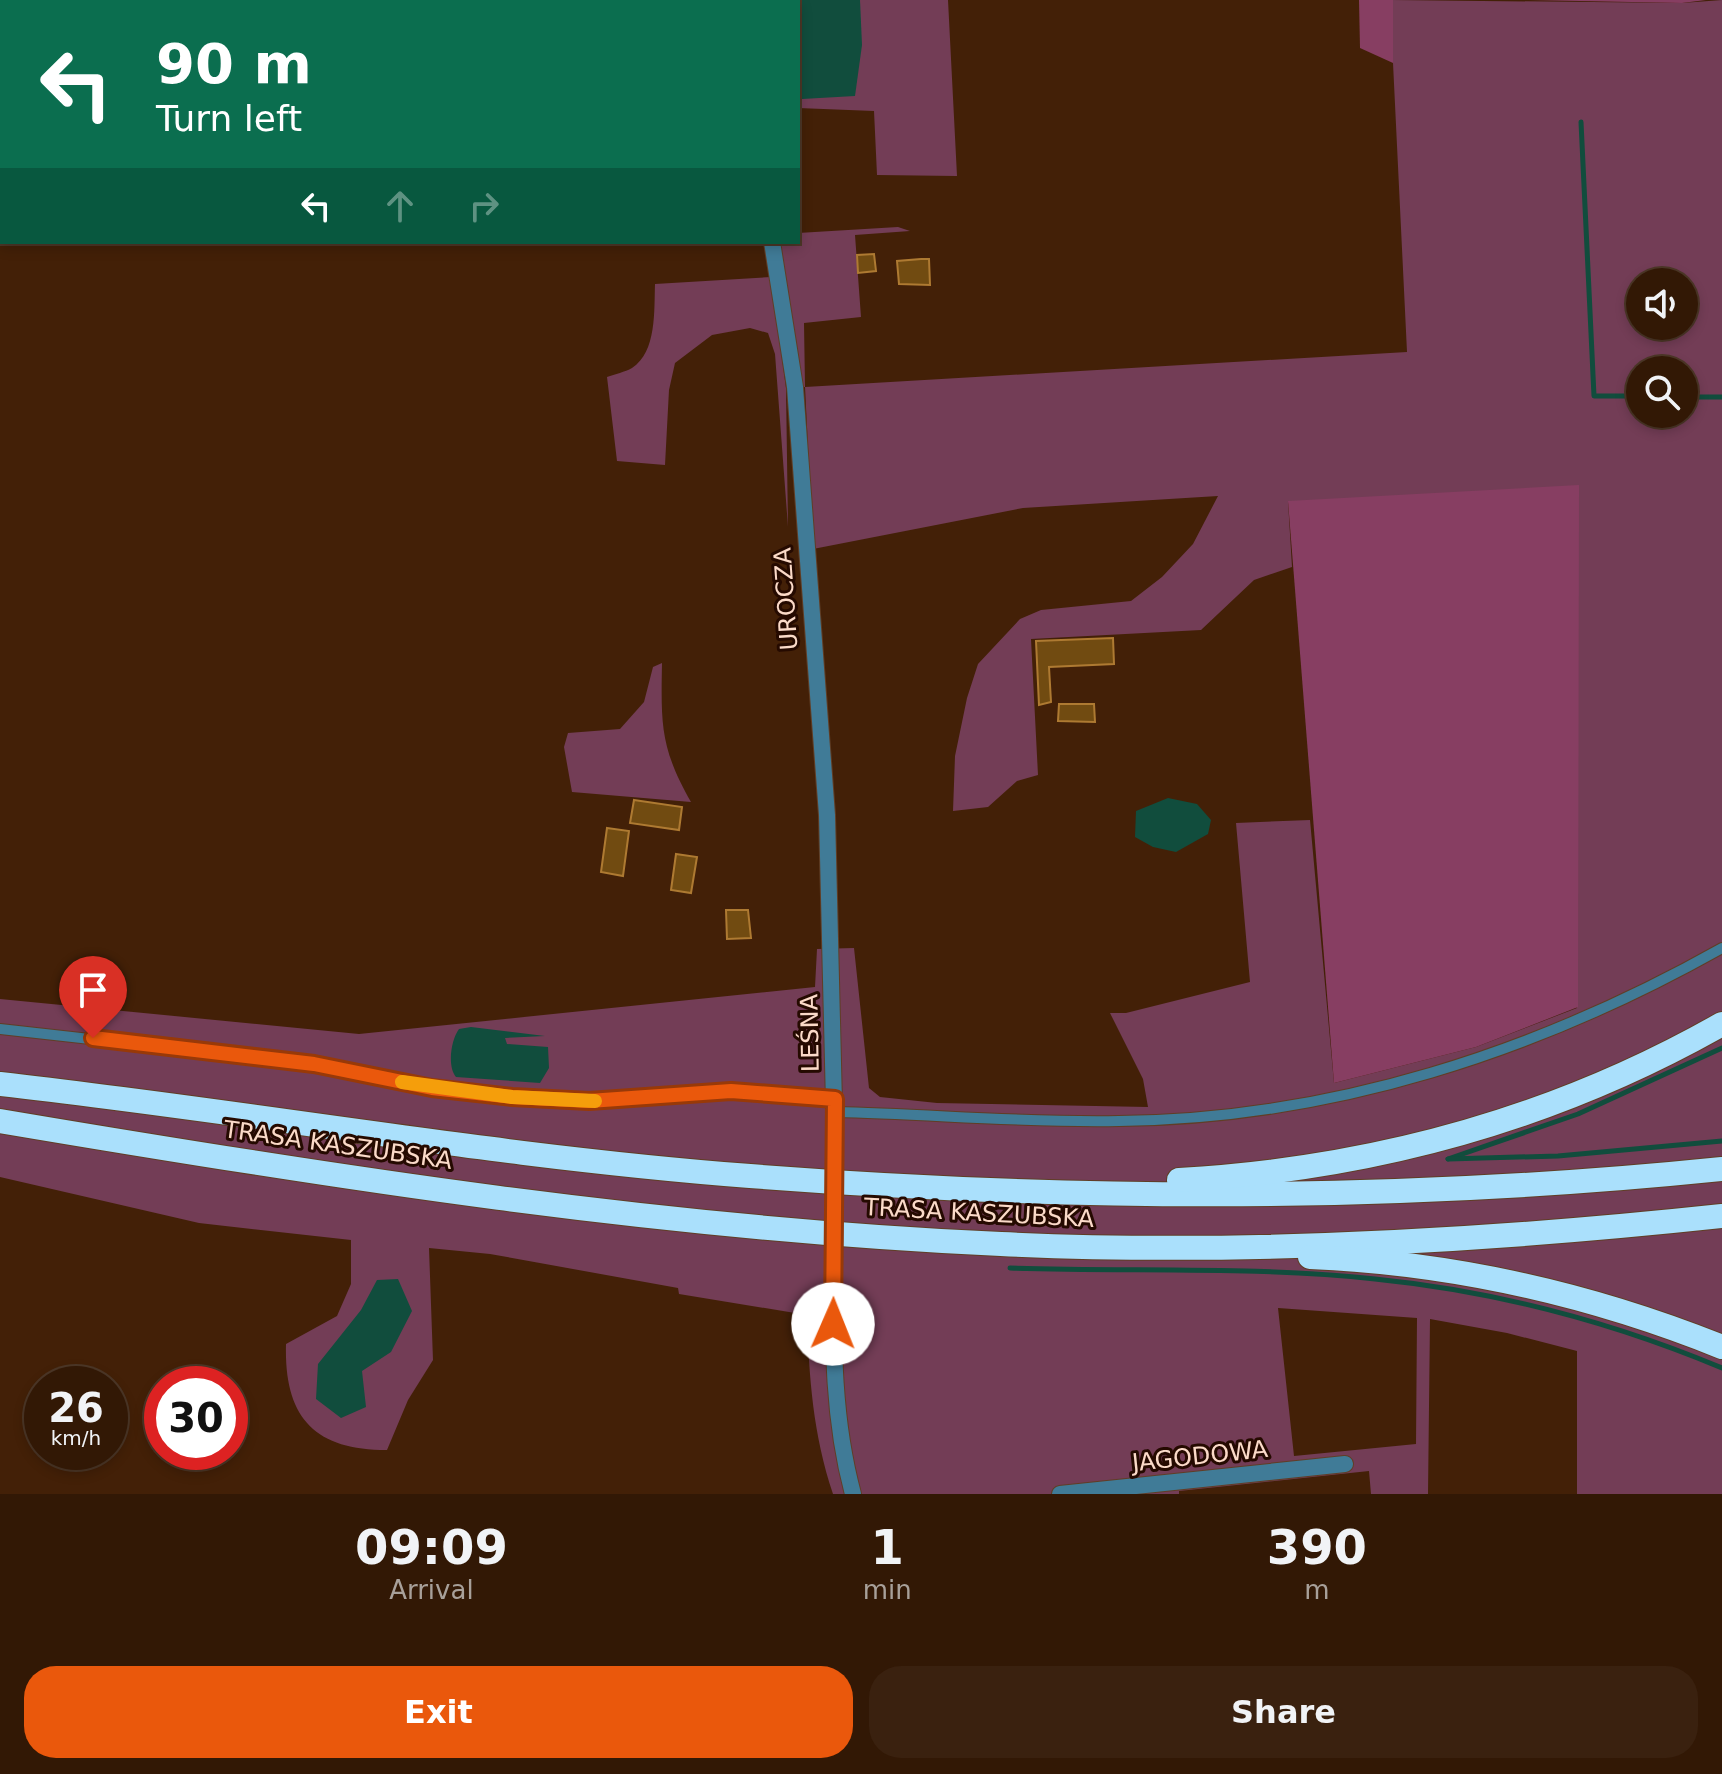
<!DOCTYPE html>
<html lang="en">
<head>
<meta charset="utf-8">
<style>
	:root { --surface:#321805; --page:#3a210f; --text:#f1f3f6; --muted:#a8a09a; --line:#4d3727; --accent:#ea580c }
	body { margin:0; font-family:"DejaVu Sans",sans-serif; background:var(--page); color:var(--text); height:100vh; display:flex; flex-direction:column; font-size:30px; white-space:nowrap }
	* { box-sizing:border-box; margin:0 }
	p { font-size:26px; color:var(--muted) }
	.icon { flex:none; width:44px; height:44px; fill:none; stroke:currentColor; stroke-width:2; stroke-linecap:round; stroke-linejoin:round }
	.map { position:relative; height:1494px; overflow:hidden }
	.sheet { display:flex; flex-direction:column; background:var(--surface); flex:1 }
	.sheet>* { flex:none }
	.hud { position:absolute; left:0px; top:0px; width:800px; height:244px; box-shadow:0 4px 12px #0003,0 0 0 2px var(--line); background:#0b6e4f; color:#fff; overflow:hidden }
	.tools { position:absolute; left:1626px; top:268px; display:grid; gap:16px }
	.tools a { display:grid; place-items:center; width:72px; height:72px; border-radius:50%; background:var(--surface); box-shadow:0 4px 12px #0003,0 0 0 2px var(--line); font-size:40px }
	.speed { position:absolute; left:24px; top:1366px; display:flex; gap:16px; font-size:40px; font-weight:700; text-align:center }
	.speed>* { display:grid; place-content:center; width:104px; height:104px; border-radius:50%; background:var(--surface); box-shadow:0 4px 12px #0003,0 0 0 2px var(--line); line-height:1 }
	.speed small { font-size:20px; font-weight:400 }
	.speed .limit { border:12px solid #d22; background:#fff; color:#111 }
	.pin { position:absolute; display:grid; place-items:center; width:68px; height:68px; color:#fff; margin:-82px -34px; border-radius:50% 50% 50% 0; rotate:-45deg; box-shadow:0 0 8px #0007 }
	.pin .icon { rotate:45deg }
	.me { position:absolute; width:88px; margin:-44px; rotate:1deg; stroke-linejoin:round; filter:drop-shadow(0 0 6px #0008) }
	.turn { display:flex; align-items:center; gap:28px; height:168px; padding:0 24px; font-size:36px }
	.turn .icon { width:104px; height:104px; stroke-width:2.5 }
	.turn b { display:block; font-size:56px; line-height:68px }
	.lanes { display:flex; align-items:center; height:76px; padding:0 24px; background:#0003; justify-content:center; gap:40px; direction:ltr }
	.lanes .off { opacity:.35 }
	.eta { display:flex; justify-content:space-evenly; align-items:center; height:136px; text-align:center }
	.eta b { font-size:48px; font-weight:800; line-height:56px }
	.primary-button { display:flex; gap:16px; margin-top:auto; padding:16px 24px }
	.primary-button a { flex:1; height:92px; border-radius:32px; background:var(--accent); color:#fff; font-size:32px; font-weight:800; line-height:92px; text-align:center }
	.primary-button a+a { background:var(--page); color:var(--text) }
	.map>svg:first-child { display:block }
	.green { fill:#733d56; fill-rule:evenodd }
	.forest { fill:#873e62 }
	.water { fill:#114d3d }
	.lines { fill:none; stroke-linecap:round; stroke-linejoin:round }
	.stream { stroke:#114d3d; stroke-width:5 }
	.building { fill:#714b11; stroke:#ae7a32; stroke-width:2 }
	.service-casing { stroke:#603e26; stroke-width:12 }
	.minor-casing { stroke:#603e26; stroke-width:18 }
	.motorway-casing { stroke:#603e26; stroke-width:26 }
	.service { stroke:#407b97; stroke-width:10 }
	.minor { stroke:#407b97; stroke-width:16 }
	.motorway { stroke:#aae0fc; stroke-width:24 }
	.minor-bridge-casing { stroke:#603e26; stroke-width:18; stroke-linecap:butt }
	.minor-bridge { stroke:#407b97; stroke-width:16 }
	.route-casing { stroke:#983908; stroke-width:20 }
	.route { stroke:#ea580c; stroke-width:14 }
	.slow { stroke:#f59e0b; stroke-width:14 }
	.labels { text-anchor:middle; stroke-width:6; stroke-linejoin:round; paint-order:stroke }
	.street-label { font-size:24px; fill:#fbdac8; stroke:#250a00 }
</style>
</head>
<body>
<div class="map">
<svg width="1722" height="1494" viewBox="0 0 1722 1494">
	<rect width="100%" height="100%" fill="#432007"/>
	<g class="green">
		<polygon points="0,0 730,0 2,2 0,154"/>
		<polygon points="791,0 948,0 957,176 877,175 874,111 798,108 798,2"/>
		<path d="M1393,0L1682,3L1722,0V1494H1577V1351L1507,1333L1430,1319L1428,1494H1371L1369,1471L1179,1491V1494H833C813,1434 809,1378 807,1315L679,1294L678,1288L490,1254L429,1248L433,1360L408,1400L387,1450C314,1450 284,1417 286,1344L337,1316L351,1284V1240L199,1223L0,1177V999L359,1034L815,987L817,949L854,948L869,1088L880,1097L937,1103L1148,1107L1143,1079L1110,1013H1126L1250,982L1236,823L1310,820L1334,1083L1476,1047L1577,1008L1288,501L1292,567L1254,580L1201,630L1031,639L1038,775L1017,781L988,807L953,811L955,756L967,698L978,664L1020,619L1041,610L1131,601L1162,577L1193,544L1218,496L1023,508L813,549L805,387L799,388L778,248L781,242H798V233L898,227L910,231L855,235L861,317L804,323L805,387L1407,352L1393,63ZM1640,282H1684V326H1640ZM1640,370H1684V414H1640ZM1278,1308L1417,1318L1416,1444L1294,1456Z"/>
		<path d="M771,277L786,388L788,527L775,354L768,333L750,328L712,335L675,363L669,390L665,465L617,461L607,377C615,374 625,372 632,368C657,352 654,310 655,284Z"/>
		<path d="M662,663C661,723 660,748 691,802L572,792L564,747L568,733L620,729L644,702L653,667Z"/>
	</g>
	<g class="forest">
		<polygon points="1359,0 1393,0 1393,63 1360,48"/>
		<polygon points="1528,0 1706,0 1682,3"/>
		<polygon points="1579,485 1578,1007 1476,1047 1334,1083 1288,501"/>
	</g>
	<g class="water">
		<polygon points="802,0 860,0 862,45 855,96 802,99 798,92"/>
		<polygon points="1168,798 1197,804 1211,820 1208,834 1176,852 1153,847 1135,837 1136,811"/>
		<path d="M471,1027L545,1036L505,1038L507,1044L548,1047L549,1068L540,1083L456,1077C447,1066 451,1040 459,1029Z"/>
		<polygon points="398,1279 412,1311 391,1352 362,1371 366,1407 341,1418 316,1399 318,1364 361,1310 377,1280"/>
	</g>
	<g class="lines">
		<g class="stream">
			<polyline points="1581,122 1594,396 1640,396"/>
			<polyline points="1684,397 1722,397"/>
			<polyline points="1448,1159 1578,1114 1722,1048"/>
			<polyline points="1448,1159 1558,1156 1722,1141"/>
			<path d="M1010,1268C1131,1272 1255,1266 1375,1279C1494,1291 1612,1322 1722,1368"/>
		</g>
	</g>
	<g class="building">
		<polygon points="874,254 876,271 858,273 857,255"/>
		<polygon points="921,259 929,259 930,285 899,284 897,261"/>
		<polygon points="1113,638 1114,664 1049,667 1051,702 1039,705 1036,641"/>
		<polygon points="1059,704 1094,704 1095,722 1058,721"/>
		<polygon points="634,800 682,807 679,830 630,823"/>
		<polygon points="607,828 629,831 623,876 601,872"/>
		<polygon points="676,854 697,857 691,893 671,890"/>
		<polygon points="726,910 748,910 751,938 727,939"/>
	</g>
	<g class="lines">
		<defs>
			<g id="service">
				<polyline points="0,1029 314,1064 432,1088 512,1097 589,1101 731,1091 835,1099"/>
				<path d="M835,1112C930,1114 1024,1123 1119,1121C1332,1119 1537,1052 1722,948"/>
			</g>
			<g id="minor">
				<polyline points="737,2 737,0"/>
				<polyline points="772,242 795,387 827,815 835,1145"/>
				<path d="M834,1270C833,1347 833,1420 853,1494"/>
				<polyline points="1060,1494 1345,1464"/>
			</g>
			<g id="motorway">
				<path d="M0,1084C250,1112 499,1157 750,1176C1074,1201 1399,1202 1722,1169"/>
				<path d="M0,1121C331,1177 665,1229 1001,1244C1236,1255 1488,1241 1722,1216"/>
				<path d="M1179,1180C1372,1169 1553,1120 1722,1024"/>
				<path d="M1310,1257C1452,1263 1590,1294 1722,1347"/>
			</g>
		</defs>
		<use href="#service" class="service-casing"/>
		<use href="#minor" class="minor-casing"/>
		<use href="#motorway" class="motorway-casing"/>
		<use href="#service" class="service"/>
		<use href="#minor" class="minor"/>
		<use href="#motorway" class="motorway"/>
		<defs>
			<polyline id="minor-bridge" points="834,1270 835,1145"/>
		</defs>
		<use href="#minor-bridge" class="minor-bridge-casing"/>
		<use href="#minor-bridge" class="minor-bridge"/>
	</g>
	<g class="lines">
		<defs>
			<polyline id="route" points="93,1038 314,1064 432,1088 512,1097 589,1101 731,1091 835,1099 833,1324"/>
		</defs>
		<use href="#route" class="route-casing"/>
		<use href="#route" class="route"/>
		<polyline class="slow" points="402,1082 512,1097 595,1101"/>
	</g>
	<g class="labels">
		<g class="street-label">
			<text transform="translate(786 599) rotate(-94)" y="8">UROCZA</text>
			<text transform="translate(810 1033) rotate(-91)" y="8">LEŚNA</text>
			<text transform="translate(338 1145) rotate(8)" y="8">TRASA KASZUBSKA</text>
			<text transform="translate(979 1213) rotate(3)" y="8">TRASA KASZUBSKA</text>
			<text transform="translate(1200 1456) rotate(-6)" y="8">JAGODOWA</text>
		</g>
	</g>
</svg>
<div class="tools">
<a><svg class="icon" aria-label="sound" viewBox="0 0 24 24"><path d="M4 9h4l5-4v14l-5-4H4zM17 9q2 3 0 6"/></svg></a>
<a><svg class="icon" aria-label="search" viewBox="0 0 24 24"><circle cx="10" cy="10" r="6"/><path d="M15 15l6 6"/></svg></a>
</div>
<div class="speed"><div>26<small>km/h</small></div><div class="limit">30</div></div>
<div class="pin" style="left:93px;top:1038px;background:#d93025"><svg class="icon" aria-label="arrive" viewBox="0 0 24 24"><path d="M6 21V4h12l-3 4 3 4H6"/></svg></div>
<svg class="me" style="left:833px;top:1324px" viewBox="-20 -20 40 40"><circle r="19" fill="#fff"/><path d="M0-13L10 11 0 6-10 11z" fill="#ea580c"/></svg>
<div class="hud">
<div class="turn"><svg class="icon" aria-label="left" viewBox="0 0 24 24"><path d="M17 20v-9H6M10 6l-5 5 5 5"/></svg><div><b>90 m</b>Turn left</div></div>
<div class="lanes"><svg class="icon" aria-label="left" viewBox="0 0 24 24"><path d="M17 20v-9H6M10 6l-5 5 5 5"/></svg><svg class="icon off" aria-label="ahead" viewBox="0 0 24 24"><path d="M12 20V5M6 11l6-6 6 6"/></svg><svg class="icon off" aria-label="right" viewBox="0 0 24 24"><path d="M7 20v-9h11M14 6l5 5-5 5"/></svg></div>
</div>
</div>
<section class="sheet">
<div class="eta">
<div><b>09:09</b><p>Arrival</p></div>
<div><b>1</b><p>min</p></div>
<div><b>390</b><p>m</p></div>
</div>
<div class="primary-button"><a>Exit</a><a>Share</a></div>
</section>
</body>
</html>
